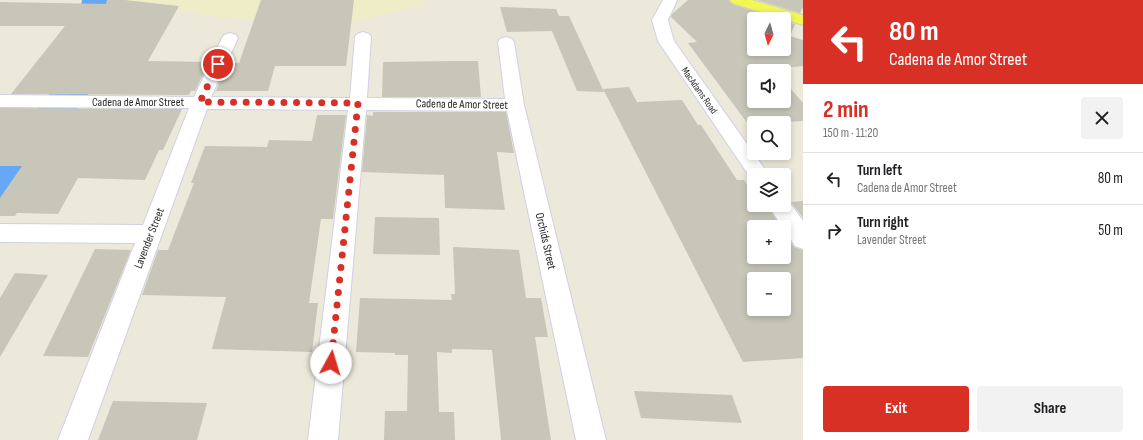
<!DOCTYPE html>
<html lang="en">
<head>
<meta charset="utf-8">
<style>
	:root { --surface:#fff; --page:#f2f2f2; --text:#202124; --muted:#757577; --line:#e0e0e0; --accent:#d93025 }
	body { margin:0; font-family:"Sofia Sans Condensed",sans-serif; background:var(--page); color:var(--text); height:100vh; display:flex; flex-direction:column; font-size:15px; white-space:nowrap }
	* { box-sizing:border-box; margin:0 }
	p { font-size:13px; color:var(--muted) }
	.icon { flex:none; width:22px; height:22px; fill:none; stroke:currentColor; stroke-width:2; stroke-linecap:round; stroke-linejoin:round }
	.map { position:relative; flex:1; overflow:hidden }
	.panel { display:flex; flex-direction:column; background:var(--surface); width:340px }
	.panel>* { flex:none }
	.guide { background:#d93025; color:#fff; overflow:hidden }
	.needle { width:26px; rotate:185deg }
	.fabs { position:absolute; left:747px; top:12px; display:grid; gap:8px }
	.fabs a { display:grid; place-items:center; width:44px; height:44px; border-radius:4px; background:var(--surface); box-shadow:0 2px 6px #0003; font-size:20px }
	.pin { position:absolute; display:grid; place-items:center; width:34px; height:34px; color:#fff; margin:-17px; border:2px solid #fff; border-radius:50%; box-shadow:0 1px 4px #0007 }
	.me { position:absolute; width:44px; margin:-22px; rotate:6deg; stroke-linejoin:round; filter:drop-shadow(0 0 3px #0008) }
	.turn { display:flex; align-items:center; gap:14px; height:84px; padding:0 20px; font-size:18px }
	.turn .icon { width:52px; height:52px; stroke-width:2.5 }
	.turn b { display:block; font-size:28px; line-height:34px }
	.round { display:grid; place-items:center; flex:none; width:42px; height:42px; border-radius:4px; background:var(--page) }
	.head { display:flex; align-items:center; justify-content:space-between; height:68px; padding:0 20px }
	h1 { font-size:24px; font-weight:700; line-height:30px; color:var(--accent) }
	.action { display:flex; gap:8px; margin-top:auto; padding:8px 20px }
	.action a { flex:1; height:46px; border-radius:4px; background:var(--accent); color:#fff; font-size:16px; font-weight:700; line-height:46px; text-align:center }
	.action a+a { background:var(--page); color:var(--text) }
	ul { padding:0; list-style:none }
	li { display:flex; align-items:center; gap:12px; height:52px; padding:0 20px; border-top:1px solid var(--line) }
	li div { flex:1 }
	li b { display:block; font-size:15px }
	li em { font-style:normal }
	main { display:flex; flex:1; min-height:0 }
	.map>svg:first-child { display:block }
	.education { fill:#efedc8 }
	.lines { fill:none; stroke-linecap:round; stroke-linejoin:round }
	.river { fill:#66a8f5; fill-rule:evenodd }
	.building { fill:#c7c6b9; fill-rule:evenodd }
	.minor-casing { stroke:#d1cfe3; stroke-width:2 }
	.major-casing { stroke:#ccc; stroke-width:2 }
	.minor { fill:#fff; fill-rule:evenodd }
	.major { fill:#f2f853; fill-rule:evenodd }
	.route { stroke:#d93025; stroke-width:7; stroke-dasharray:0 12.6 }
	.labels { text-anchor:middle; stroke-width:3.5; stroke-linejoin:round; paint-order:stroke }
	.far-street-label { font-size:10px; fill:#292929; stroke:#fff }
	.street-label { font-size:12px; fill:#292929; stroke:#fff }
</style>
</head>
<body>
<main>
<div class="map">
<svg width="803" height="440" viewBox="0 0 803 440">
	<rect width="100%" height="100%" fill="#ece9da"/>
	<polygon class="education" points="123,0 422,0 423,5 340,25 217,17"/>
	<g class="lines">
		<polygon class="river" points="82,0 112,0 103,73 15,198 0,203 0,155 68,71"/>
	</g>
	<g class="building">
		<polygon points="107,0 125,0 179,6 148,61 209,62 195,91 191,91 189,95 11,94 65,26 0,26 0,2 106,4"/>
		<polygon points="261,0 354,0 346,66 275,66 268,91 216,91 228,62 239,63"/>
		<polygon points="688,0 729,0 732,4 779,19 754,19 754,49 784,49 784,21 795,24 790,36 803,40 803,66 774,69 775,71 754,71 754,101 784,101 784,81 803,103 803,121 748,124 688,43 697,42 671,17 672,14"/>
		<polygon points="757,0 803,0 803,7 800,13"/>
		<polygon points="500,7 556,9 559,16 569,16 604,92 577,91 552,31 507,32"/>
		<polygon points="455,61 478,61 481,97 382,97 383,62"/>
		<path d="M629,87L637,102L682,100L698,125H701L737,180H744L754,195V205H767L781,227H754V257H784V232L794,247L803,250V358L743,362L603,89ZM754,279H784V309H754Z"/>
		<polygon points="0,108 182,109 163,150 159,150 145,180 78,178 58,214 17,213 15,216 0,216 0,198 22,166 0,166"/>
		<polygon points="373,112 506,112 514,153 497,152 505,210 445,208 444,175 362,172 367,115 373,116"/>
		<polygon points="317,115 346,115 333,219 321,219 309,303 318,303 312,352 212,349 226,297 142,295 158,250 168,250 194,183 191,183 205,146 267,147 269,140 312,141"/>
		<polygon points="803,201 803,218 791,202"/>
		<polygon points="375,217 439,218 440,255 373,254"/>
		<polygon points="453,247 519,250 526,298 541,298 548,337 535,337 551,440 501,440 492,350 452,349 452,353 437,352 439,412 454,412 455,440 384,440 385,411 407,411 408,355 395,355 395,353 356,352 360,298 452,300 451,294 455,294"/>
		<polygon points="95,249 131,250 88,357 43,356"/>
		<polygon points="15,273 48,275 0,357 0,298"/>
		<polygon points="634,391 732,395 742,423 641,418"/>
		<polygon points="113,401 207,403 197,440 98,440"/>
	</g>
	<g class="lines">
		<defs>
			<g id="minor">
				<polygon points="663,0 677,0 668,20 674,41 769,175 754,175 754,181 752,180 658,41 652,20"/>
				<polygon points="363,32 369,34 371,37 367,98 505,99 498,42 500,39 506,37 512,39 514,42 524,105 606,440 576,440 507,111 366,110 338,440 308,440 348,110 207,109 88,440 58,440 135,243 0,242 0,224 143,225 189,108 0,107 0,95 194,97 222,38 224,35 230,33 236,35 238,38 211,97 350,98 355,37 357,34"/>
				<polygon points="784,198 787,199 803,221 803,249 795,246 768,205 784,205"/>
			</g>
			<polygon id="major" points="730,0 752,0 803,15 803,25 732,3"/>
		</defs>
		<use href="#minor" class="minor-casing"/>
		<use href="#major" class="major-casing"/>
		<use href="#minor" class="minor"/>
		<use href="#major" class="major"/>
	</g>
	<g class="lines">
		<polyline class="route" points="218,64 200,102 358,103 331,363"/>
	</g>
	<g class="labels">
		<g class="far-street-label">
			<text transform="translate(700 90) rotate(55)" y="4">MacAdams Road</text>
		</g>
		<g class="street-label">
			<text x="138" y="106">Cadena de Amor Street</text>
			<text transform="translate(462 104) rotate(1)" y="4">Cadena de Amor Street</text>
			<text transform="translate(149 238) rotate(-69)" y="4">Lavender Street</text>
			<text transform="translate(546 241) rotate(77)" y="4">Orchids Street</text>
		</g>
	</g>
</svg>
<div class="fabs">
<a><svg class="needle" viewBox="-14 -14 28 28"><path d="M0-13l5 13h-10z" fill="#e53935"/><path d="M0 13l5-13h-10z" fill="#757577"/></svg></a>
<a><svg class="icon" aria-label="sound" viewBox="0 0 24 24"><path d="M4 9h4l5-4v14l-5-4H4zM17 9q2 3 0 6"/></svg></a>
<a><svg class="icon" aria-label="search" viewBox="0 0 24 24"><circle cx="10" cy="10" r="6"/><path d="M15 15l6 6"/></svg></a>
<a><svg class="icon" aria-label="layers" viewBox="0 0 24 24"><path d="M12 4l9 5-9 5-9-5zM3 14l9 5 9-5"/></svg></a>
<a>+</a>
<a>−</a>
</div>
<div class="pin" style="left:218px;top:64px;background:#d93025"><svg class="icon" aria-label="arrive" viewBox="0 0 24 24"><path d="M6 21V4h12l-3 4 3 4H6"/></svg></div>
<svg class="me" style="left:331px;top:363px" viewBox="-20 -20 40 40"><circle r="19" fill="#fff"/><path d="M0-13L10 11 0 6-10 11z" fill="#d93025"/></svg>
</div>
<section class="panel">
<div class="guide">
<div class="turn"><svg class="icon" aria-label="left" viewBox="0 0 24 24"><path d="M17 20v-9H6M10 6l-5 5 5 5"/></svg><div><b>80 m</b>Cadena de Amor Street</div></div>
</div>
<div class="head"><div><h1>2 min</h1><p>150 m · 11:20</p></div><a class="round"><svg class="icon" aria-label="close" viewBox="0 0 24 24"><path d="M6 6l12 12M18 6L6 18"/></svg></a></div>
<ul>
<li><svg class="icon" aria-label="left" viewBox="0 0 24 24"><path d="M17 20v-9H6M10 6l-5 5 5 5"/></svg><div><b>Turn left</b><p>Cadena de Amor Street</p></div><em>80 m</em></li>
<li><svg class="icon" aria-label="right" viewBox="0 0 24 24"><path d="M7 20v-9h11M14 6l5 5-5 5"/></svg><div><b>Turn right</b><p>Lavender Street</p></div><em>50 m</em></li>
</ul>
<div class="action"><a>Exit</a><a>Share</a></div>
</section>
</main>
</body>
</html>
